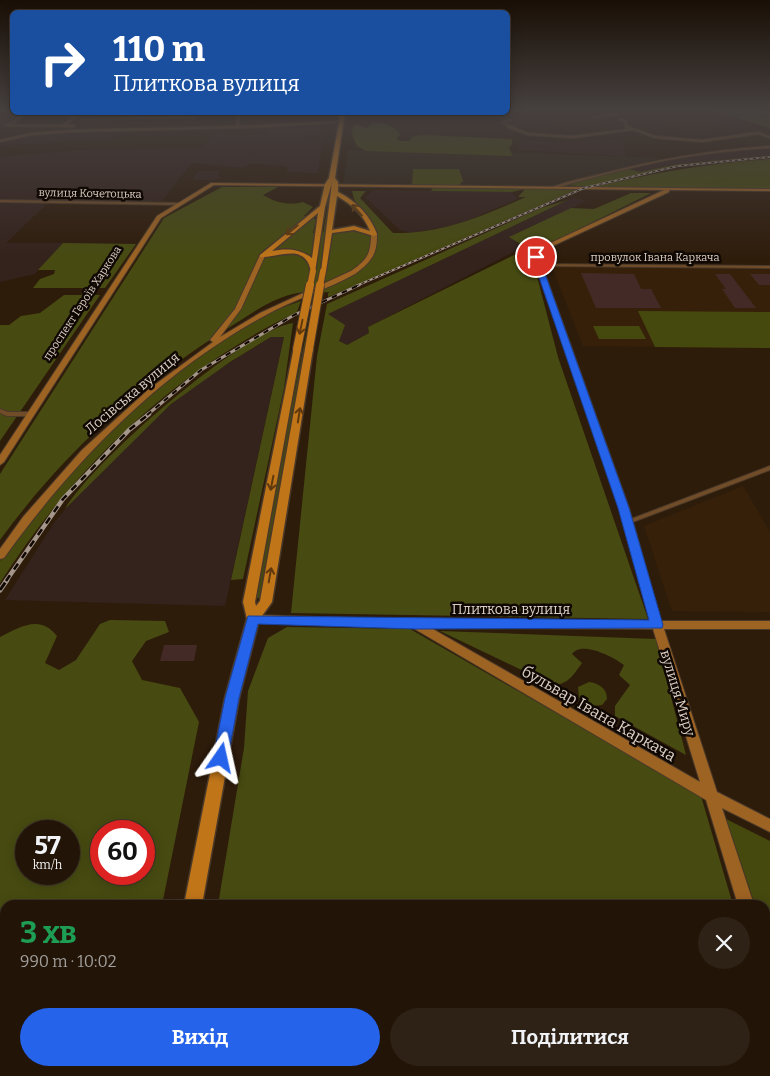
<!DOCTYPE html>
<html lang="uk">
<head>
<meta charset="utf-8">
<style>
	:root { --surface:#221508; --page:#2e2216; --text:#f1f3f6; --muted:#a29f9c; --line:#3f3429; --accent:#2563eb }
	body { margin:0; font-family:Bitter,serif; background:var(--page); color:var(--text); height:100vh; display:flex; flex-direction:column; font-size:19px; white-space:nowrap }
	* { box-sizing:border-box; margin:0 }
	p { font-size:16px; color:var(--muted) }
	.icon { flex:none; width:28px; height:28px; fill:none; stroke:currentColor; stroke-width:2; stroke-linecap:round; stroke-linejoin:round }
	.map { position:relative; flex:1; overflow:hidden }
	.sheet { position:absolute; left:0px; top:900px; width:770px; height:176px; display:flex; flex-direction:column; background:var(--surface); border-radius:15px 15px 0 0; box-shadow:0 2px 12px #0003,0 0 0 1px var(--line) }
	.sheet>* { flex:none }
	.banner { position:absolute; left:10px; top:10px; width:500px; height:105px; border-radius:8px; box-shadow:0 2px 12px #0003,0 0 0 1px var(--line); background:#1a4fa0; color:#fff; overflow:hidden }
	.speed { position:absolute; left:15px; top:820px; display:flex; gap:10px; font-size:25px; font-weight:700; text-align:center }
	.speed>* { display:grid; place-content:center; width:65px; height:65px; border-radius:50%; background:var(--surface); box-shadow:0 2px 12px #0003,0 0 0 1px var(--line); line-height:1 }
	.speed small { font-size:12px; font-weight:400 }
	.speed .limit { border:8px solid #d22; background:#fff; color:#111 }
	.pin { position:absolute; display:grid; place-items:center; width:42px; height:42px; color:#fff; margin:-21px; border:2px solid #fff; border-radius:50%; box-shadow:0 1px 5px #0007 }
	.me { position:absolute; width:55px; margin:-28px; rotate:11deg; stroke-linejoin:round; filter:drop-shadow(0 0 4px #0008) }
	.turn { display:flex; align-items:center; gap:18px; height:105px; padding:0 20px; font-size:22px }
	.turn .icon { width:65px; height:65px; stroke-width:2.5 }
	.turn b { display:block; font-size:35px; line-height:42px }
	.round { display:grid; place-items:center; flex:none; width:52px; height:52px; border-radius:26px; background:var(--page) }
	.head { display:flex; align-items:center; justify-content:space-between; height:85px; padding:0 20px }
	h1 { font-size:30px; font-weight:700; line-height:38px; color:#1e9e55 }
	.primary-button { display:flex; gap:10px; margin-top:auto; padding:10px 20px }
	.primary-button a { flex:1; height:58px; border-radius:30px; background:var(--accent); color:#fff; font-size:20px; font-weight:700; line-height:58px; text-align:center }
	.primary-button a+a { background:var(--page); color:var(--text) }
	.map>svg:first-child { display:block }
	.commercial { fill:#302517 }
	.industrial { fill:#34221c }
	.built { fill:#372009 }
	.green { fill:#45490e }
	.forest { fill:#474b11; fill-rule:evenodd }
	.building { fill:#442a26 }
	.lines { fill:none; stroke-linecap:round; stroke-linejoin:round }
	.street-casing { stroke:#4a3929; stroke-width:2 }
	.secondary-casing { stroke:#4a3929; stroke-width:2 }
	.primary-casing { stroke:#4a3929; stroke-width:3 }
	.highway-casing { stroke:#4a3929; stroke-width:3 }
	.street { fill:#704c28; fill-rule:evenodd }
	.secondary { fill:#9d6323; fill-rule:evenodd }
	.primary { fill:#c07519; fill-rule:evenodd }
	.highway { fill:#e08400; fill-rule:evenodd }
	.rail-far3-casing { stroke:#a4968a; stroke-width:2 }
	.rail-far2-casing { stroke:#a4968a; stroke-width:3 }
	.rail-far1-casing { stroke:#a4968a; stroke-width:4.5 }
	.rail-casing { stroke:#a4968a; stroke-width:5 }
	.rail-far3 { stroke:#100803; stroke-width:1; stroke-dasharray:3; stroke-linecap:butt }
	.rail-far2 { stroke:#100803; stroke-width:2; stroke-dasharray:5.5; stroke-linecap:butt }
	.rail-far1 { stroke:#100803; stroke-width:2.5; stroke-dasharray:7; stroke-linecap:butt }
	.rail { stroke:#100803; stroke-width:3; stroke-dasharray:9; stroke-linecap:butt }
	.primary-bridge-far1-casing { stroke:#4a3929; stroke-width:8; stroke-linecap:butt }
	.primary-bridge-casing { stroke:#4a3929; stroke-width:10; stroke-linecap:butt }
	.primary-bridge-far1 { stroke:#c07519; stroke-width:6 }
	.primary-bridge { stroke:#c07519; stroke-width:8 }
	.oneway { stroke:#5f390d }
	.route { fill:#2563eb; stroke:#184099 }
	.labels { text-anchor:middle; stroke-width:5; stroke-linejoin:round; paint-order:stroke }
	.far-street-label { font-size:11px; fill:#dccfc5; stroke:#100803 }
	.street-label { font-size:14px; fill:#dccfc5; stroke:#100803 }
	.near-street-label { font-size:16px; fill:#dccfc5; stroke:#100803 }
</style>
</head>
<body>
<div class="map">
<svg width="770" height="1076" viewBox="0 0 770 1076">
	<rect width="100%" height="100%" fill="#2e1c0b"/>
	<polygon class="commercial" points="348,150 501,152 661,158 554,186 343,184"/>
	<g class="industrial">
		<polygon points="322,126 304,138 323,139 318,173 286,172 288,169 285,166 251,163 243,168 192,163 162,201 65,201 66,198 53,198 6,243 63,243 35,274 0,282 0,157 81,150 200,148 216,134 251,135 265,134 269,128"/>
		<polygon points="117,132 112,138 0,146 0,142 30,135"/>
		<polygon points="521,140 558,142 623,140 626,156 518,150"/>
		<polygon points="770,148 770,155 673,165 640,172 628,169 705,153"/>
		<polygon points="198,171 220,171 217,175 220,178 214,180 195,180 193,178"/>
		<polygon points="374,190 512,192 517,199 460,224 412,233 400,230 365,197"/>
		<polygon points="573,198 587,201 510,237 523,247 368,327 369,333 347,345 339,341 327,314"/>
		<polygon points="271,337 284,337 225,606 5,600 55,521 106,464 190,387"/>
	</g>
	<g class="built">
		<polygon points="578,112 612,125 567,131 535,118"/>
		<polygon points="696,116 733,128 697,134 678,131 652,122"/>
		<polygon points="552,267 770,269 770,348 583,346"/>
		<polygon points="743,486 770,532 770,612 672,611 644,526"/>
	</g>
	<g class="green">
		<polygon points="770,155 676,166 586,187 568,185 646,163 629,169 640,172 673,165"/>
		<path d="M770,159V188L593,187C652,173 710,163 770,159Z"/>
		<polygon points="556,189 578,189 328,297 328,293"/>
		<polygon points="330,191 332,191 260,598 256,598 275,491 310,314"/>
		<path d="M301,301L297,312C173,372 73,468 0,583V561L67,470L147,397L199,355L264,314Z"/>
		<polygon points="638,311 770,312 770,348 655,347"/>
		<polygon points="593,326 639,326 646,339 599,339"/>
		<path d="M589,682C598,683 607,688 607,699L602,705L592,706L579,698L578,687Z"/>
		<polygon points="726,819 770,841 770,950 765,935 765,905 755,905"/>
	</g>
	<g class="forest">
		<polygon points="710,110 750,110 770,115 770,128"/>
		<path d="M372,123C383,123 393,124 400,134L397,138L399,141H409L413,136L427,135L512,139V144L509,148L513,156L366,151L357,146L351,133L355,124L367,128Z"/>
		<polygon points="764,163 770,163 770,172 741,174 701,183 707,185 770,186 770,188 643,187 638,182 642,180 640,178 694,168"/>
		<polygon points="413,169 459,169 463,181 458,186 412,186"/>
		<path d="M222,187H278L263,195C275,202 288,206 303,202L313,207L304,216L316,219L313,233L354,230L378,236L354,199L352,191H366L360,198L393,233C441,234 482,216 526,197H518L525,189L512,192L431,191L433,188L556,189L562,190V193L331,292C319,293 305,291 293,294C271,299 249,315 230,327C140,383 62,455 0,540V474L164,218Z"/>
		<polygon points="631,193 651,193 533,252 509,237 571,208 594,209"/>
		<polygon points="568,200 328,314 345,325 339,341 347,345 369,333 368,327 514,255 533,261 558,357 648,619 291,613 317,356 327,304 541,208"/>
		<polygon points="63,243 136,244 105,288 33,288 40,279 54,274 55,270 38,270"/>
		<polygon points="64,295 100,295 0,441 0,325 9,325 21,316 40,313"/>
		<path d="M293,323L284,388L243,579L231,580L284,337H271L230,362L171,404L65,509C91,463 242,331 293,323Z"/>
		<path d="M110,620L165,621L169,632L146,641L132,661L142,680L180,688L199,722L162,905H5V1071H128L127,1076H0V637C20,627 40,614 57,636L45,663L59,670L76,660L100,624ZM26,831H69V874H26ZM101,831H144V874H101Z"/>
		<polygon points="287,627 410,629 701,796 733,905 218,905 244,748 248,691 268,638"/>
		<path d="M440,631L656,639L686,755L615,716V706L630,685L619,675L624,665C614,657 581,640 572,654L582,663C574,674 568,685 553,685Z"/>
		<polygon points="765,1012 770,1028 770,1076 189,1076 190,1071 765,1071"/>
	</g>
	<g class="building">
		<polygon points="581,273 634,274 641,289 651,289 661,308 596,308"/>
		<polygon points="715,274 730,274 756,308 735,308 722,289 726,289"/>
		<polygon points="750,274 770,274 770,285 759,285"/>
		<polygon points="164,645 197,645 194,661 160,661"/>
	</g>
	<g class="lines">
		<defs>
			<g id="street">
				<polygon points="753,110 770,113 770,115 753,111"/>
				<polygon points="28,112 32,112 9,125 62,125 81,112 84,112 66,125 75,125 74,127 5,126"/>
				<polygon points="238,112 240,112 239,126 341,121 342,122 272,127 74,132 32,135 0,142 0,140 32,133 74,130 236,126"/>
				<polygon points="617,113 618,115 595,118 594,117"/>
				<polygon points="194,116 195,118 80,120 81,119"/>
				<polygon points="619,118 627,121 627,126 655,136 702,140 758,132 770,136 770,138 758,134 702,142 655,138 633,130 573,138 528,135 508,128 508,126 501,122 511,119 511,121 504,122 515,128 528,133 573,136 630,129 625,127 625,122 618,120"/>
				<path d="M770,146V148C734,150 699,154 663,161C627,168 591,178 555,188L553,187C568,181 585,178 601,174C657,159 713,150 770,146Z"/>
				<polygon points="0,200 180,203 182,204 180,205 0,202"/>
				<polygon points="539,264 770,266 770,268 540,266 539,266"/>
				<polygon points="0,409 8,412 31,412 34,414 31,416 7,416 0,413"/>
				<polygon points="770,466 770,470 630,523 626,523 625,522 626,521"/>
			</g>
			<g id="secondary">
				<path d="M211,183L770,189V191L669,190V192L546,249L539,257L629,508L661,621H770V629H664L717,792L770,819V832L722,808L754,905H738L706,800L413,628L253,623L249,622L247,619L249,616L253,615L415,620L650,621L619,508L533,257L542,247L664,190L214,185L161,218L4,462L0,465V455L157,216ZM431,628L653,629L700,782Z"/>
				<path d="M374,232L377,234V237C377,255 370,263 355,274C326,290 295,299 266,315C160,372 73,462 4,558L0,559V549L23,517L82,450L149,389L213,342L210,340L235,309L260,255L265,256L241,309L220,337L260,313L351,271C367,260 371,254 371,234Z"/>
				<polygon points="765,955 770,957 770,987 765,985"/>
			</g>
			<g id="primary">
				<path d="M341,112H345L335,178L338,182V192C356,201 370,215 377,234L374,236L354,230L332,233L326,271L321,272L332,182L325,207L315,272H311C306,242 279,258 260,257V255L320,206L325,184L329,178ZM337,196C351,204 364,215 370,231L354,226L332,230ZM318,213L312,258C300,249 287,248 272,251Z"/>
				<polygon points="294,347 301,349 255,602 256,606 260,601 305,349 309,347 313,349 272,602 259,620 239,698 202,905 184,905 225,698 247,619 243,602"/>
				<polygon points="151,1071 171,1071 170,1076 150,1076"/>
			</g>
			<polygon id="highway" points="341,112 344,117 344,118 340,118 336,112"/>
		</defs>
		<use href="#street" class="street-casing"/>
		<use href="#secondary" class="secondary-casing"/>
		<use href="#primary" class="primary-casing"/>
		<use href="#highway" class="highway-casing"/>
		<use href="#street" class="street"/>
		<use href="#secondary" class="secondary"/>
		<use href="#primary" class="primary"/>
		<use href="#highway" class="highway"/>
		<defs>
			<polyline id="rail-far3" points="356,286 584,188 678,166 770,157"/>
			<polyline id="rail-far2" points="147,415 201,370 294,315 359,285"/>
			<polyline id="rail-far1" points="6,581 63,499 129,430 149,414"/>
			<polyline id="rail" points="0,590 7,580"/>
		</defs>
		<use href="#rail-far3" class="rail-far3-casing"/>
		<use href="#rail-far2" class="rail-far2-casing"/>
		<use href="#rail-far1" class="rail-far1-casing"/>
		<use href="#rail" class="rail-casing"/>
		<use href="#rail-far3" class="rail-far3"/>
		<use href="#rail-far2" class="rail-far2"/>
		<use href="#rail-far1" class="rail-far1"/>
		<use href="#rail" class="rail"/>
		<defs>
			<g id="primary-bridge-far1">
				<polyline points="310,286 313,271"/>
				<polyline points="320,286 323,271"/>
			</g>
			<g id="primary-bridge">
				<polyline points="297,349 310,285"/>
				<polyline points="309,349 320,285"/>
			</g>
		</defs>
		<use href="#primary-bridge-far1" class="primary-bridge-far1-casing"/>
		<use href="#primary-bridge" class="primary-bridge-casing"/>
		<use href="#primary-bridge-far1" class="primary-bridge-far1"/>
		<use href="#primary-bridge" class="primary-bridge"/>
	</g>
	<defs><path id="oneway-shaft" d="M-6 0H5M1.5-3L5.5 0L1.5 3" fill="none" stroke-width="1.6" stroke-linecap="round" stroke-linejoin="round" transform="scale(1.25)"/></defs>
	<g class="oneway">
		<use href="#oneway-shaft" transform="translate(357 210) rotate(-132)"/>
		<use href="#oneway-shaft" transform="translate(292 230) rotate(141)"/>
		<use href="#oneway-shaft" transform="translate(301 327) rotate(102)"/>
		<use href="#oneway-shaft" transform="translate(299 415) rotate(-81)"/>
		<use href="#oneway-shaft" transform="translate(272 483) rotate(101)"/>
		<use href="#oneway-shaft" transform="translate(270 575) rotate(-80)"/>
	</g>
	<linearGradient id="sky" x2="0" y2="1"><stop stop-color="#190f06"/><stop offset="0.42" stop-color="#46403f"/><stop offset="1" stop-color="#46403f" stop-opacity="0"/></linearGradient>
	<rect width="770" height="260" fill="url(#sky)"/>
	<polygon class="route" points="536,255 539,257 629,508 663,625 662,628 415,629 258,624 239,698 228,758 226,762 221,764 215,762 213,758 225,698 248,616 649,620 618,508 532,257"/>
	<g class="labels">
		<g class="far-street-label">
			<text transform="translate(90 193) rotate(1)" y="4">вулиця Кочетоцька</text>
			<text x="655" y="261">провулок Івана Каркача</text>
			<text transform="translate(82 303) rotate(-57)" y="4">проспект Героїв Харкова</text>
		</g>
		<g class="street-label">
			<text transform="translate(132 393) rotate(-40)" y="5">Лосівська вулиця</text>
			<text x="511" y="614">Плиткова вулиця</text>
			<text transform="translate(678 693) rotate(73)" y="5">вулиця Миру</text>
		</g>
		<g class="near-street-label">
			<text transform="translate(599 713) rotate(30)" y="6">бульвар Івана Каркача</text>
		</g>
	</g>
</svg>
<div class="speed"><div>57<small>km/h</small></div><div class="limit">60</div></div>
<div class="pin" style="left:536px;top:257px;background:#d93025"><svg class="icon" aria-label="arrive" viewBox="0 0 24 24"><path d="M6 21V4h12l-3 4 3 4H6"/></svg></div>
<svg class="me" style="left:221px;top:758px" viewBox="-20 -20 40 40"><path d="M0-17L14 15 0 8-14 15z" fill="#2563eb" stroke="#fff" stroke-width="4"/></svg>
<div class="banner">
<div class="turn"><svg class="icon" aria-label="right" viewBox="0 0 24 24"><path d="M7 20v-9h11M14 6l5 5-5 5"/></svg><div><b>110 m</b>Плиткова вулиця</div></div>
</div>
<section class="sheet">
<div class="head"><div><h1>3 хв</h1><p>990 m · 10:02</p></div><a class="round"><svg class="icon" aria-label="close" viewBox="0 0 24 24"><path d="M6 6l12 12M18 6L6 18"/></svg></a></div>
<div class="primary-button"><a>Вихід</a><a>Поділитися</a></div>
</section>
</div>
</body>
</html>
